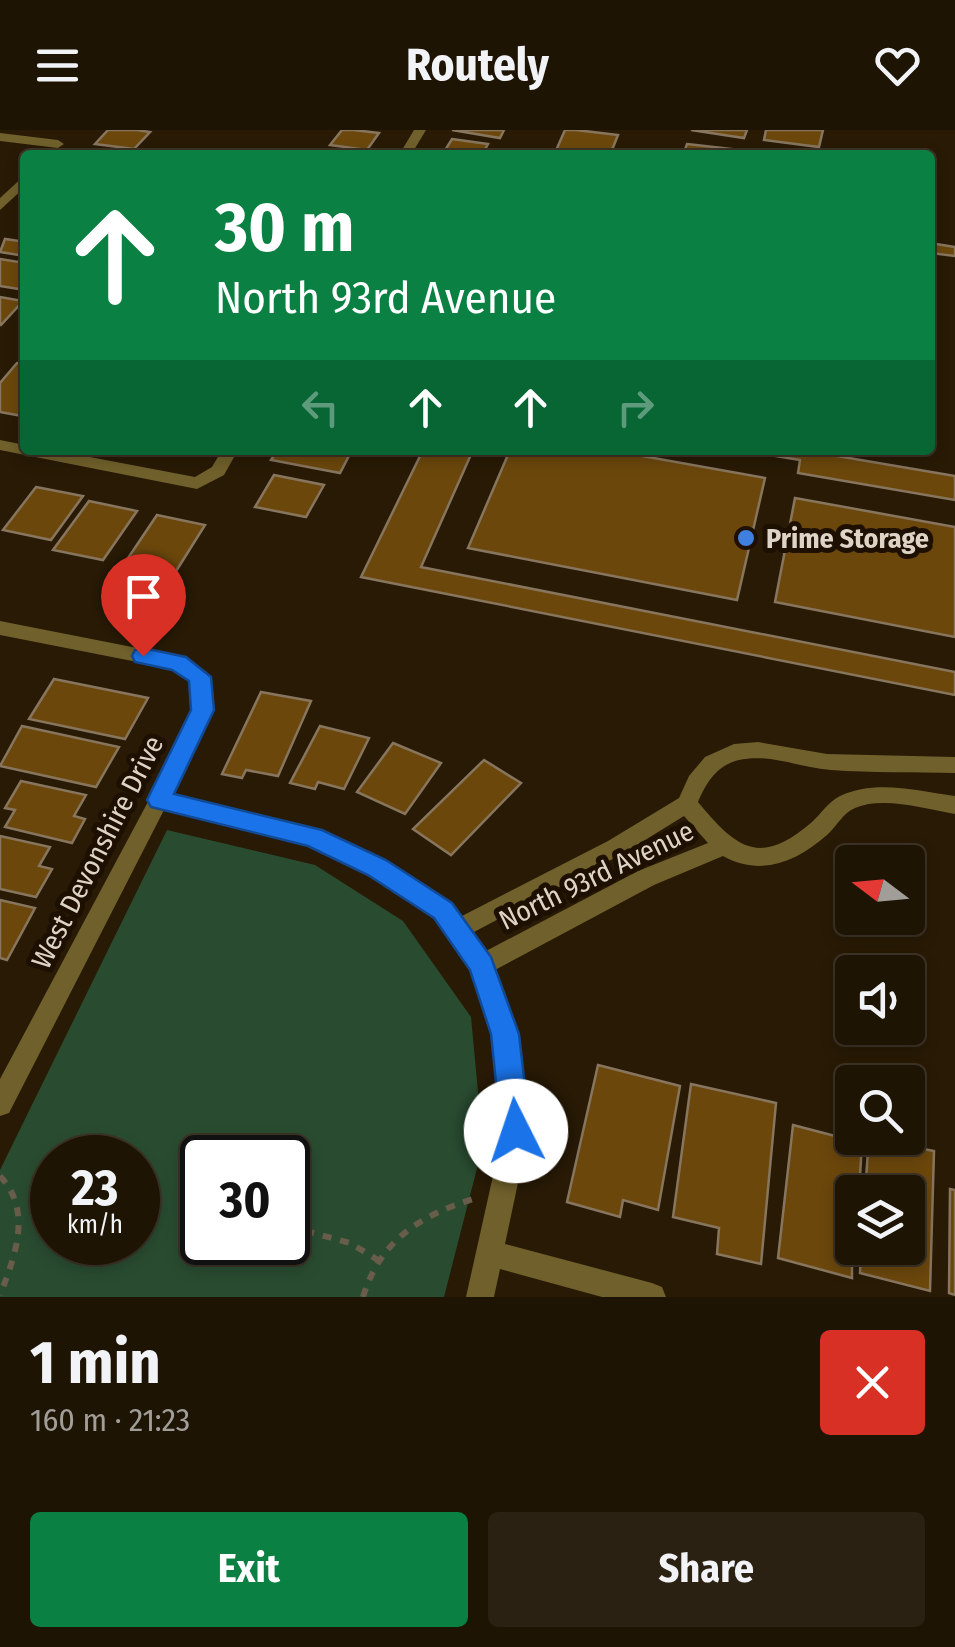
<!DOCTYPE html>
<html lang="en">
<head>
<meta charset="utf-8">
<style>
	:root { --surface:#1e1404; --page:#2b2113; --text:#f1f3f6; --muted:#a19e9a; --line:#3c3326; --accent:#0b8043 }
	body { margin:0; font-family:"Fira Sans Condensed",sans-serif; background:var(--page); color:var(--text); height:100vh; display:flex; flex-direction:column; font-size:38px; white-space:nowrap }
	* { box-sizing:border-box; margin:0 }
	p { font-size:32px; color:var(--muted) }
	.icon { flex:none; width:55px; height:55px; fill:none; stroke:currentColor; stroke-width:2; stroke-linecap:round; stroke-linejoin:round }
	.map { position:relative; height:1167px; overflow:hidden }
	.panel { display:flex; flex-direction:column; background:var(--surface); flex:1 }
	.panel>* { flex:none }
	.guide { position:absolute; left:20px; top:20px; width:915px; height:305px; border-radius:10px; box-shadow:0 5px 15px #0003,0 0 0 2px var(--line); background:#0b8043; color:#fff; overflow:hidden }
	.needle { width:65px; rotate:286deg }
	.tools { position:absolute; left:835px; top:715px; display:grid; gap:20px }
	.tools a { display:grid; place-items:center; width:90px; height:90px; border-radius:10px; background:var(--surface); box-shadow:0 5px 15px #0003,0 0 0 2px var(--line); font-size:50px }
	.speed { position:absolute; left:30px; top:1005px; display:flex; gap:20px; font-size:50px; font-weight:700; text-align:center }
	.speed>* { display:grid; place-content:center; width:130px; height:130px; border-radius:50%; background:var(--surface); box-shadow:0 5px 15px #0003,0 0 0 2px var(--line); line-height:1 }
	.speed small { font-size:25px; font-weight:400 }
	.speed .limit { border:5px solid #111; border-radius:15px; background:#fff; color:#111 }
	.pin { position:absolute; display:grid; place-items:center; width:85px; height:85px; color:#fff; margin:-102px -42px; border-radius:50% 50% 50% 0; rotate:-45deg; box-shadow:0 0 10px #0007 }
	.pin .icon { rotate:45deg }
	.me { position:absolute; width:110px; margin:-55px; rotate:356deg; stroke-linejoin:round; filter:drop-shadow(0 0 8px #0008) }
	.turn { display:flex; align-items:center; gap:35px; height:210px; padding:0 30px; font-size:45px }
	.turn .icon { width:130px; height:130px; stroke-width:2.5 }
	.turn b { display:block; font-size:70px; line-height:85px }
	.lanes { display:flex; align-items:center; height:95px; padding:0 30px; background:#0003; justify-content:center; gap:50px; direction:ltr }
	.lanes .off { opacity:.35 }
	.round { display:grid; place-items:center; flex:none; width:105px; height:105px; border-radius:10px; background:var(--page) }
	.summary { display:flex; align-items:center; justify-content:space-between; height:170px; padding:0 30px }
	h1 { font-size:60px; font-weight:700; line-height:75px }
	.primary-button { display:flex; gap:20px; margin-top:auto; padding:20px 30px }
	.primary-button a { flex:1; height:115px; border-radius:10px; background:var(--accent); color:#fff; font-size:40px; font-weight:700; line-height:115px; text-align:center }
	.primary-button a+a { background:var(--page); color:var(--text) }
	header { display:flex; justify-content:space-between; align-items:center; height:130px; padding:0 30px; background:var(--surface); font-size:45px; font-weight:700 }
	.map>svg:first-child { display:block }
	.green { fill:#294c30; fill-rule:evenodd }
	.building { fill:#6b470c; stroke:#87755e; stroke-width:2.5 }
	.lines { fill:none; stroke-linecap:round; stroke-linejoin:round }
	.path { stroke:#685c4a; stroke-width:6; stroke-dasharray:9 9; stroke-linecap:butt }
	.minor { fill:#70602b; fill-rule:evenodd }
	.route { fill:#1a73e8; stroke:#114b97; stroke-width:2.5 }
	.shop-dot { fill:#3f7fe0; stroke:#1e1000; stroke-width:4 }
	.labels { text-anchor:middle; stroke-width:10; stroke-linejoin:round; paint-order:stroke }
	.poi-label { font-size:28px; font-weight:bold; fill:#ddd3c6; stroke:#1e1000; text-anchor:start }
	.street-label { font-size:28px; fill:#ddd3c6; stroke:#1e1000 }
</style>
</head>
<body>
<header><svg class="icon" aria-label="menu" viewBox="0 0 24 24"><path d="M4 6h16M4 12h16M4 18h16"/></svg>Routely<svg class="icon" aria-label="heart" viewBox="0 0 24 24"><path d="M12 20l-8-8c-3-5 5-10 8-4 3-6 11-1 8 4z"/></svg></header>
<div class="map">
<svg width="955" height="1167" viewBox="0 0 955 1167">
	<rect width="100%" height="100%" fill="#281a05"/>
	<path class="green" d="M167,700L315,735L403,791L471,887L483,1015L444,1167H0V1040ZM52,1028H138V1112H52ZM202,1028H288V1112H202Z"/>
	<g class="building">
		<polygon points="108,0 137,0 150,2 134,19 95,14"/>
		<polygon points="342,0 354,0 379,3 367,20 330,15"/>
		<polygon points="452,0 504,0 500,8"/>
		<polygon points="565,0 576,0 618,5 610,25 554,25"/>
		<polygon points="691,0 747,0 744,8"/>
		<polygon points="766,0 823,0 819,17 764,10"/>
		<polygon points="452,9 488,14 482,25 442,25"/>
		<polygon points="687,14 741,20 740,25 683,25"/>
		<polygon points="25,105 25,126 0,122 5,109 19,111"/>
		<polygon points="930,113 955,117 955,126 930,123"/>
		<polygon points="0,129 25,133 25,151 18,159 0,156"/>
		<polygon points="0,167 23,171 1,195 0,194"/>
		<polygon points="17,233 25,234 22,286 0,282 0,253"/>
		<polygon points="278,320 352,320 340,343 271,330"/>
		<polygon points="423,320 473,320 421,437 955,542 955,565 361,447"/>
		<polygon points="510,320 609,320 765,348 737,470 468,418"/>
		<polygon points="739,320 802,320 955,346 955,370 798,343 800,330"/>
		<polygon points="274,345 324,355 306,387 255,377"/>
		<polygon points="36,357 83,366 51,410 3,400"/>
		<polygon points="795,368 955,397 955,507 775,472"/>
		<polygon points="89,371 137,381 103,430 53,420"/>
		<polygon points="157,385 205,395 168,454 118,443"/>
		<polygon points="54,549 148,568 125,609 29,589"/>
		<polygon points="261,562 311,571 278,646 246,640 242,648 222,644"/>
		<polygon points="22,596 119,617 96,657 0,636"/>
		<polygon points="320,596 369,608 344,659 318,652 315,659 290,653"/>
		<polygon points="393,613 441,633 405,684 357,662"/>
		<polygon points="484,630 521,653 451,725 413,699"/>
		<polygon points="21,651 86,665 74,686 85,689 72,713 5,697 15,680 5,678"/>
		<polygon points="0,706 50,717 39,736 52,739 36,767 0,759"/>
		<polygon points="0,770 35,778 7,830 0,828"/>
		<polygon points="598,935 680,956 658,1080 623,1070 620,1087 567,1072"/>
		<polygon points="691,954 776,973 761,1134 717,1124 719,1098 673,1087"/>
		<polygon points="793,995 862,1013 859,1062 852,1062 852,1148 778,1128"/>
		<polygon points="869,1008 934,1021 930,1161 860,1143 861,1118 908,1118 908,1062 865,1062"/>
		<polygon points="950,1059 955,1060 955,1165 949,1163"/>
	</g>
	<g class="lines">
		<g class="path">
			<path d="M0,1046C33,1081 15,1126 0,1165"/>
			<polyline points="288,1096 350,1113 378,1130"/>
			<path d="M363,1167C380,1111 419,1086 473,1069"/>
		</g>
		<g class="minor">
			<polygon points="414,0 426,0 411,25 399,25"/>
			<polygon points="0,3 58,10 64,14 58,18 0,11"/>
			<polygon points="25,45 25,57 0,80 0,68"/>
			<polygon points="0,310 25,315 25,320 53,320 195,347 212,337 222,320 238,320 224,345 197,359 0,320"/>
			<path d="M0,491L178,526L207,542L212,579L172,665L322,701L385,731L451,773L462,786L608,711L679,668L689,646L705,627L734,614L758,612L827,624L955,627V643C914,642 872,643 831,640C801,638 769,623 739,630C717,635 706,653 698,672C737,719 760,737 812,692C821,684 828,672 840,666C875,649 919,661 955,666V684C926,679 883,666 855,678C843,683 837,696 827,705C796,732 761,747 723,726L654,755L495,840L517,905L529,1001L505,1114L652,1153L662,1157L666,1167H602L500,1139L494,1167H466L503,1001L493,905L472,839L435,787L369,745L309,715L164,680L9,983L0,986V949L150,668L192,579L190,550L173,539L0,505ZM684,686L708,713L638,741L486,821L474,802L624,723Z"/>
		</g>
	</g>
	<polygon class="route" points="143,518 186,527 211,547 214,580 174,664 322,700 386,730 452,773 491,827 519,904 530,1001 526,1011 516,1015 506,1011 501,1001 491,904 470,840 434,788 368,745 308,716 151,677 147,670 191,580 189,551 172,540 135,532 132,526 135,520"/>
	<circle class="shop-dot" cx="746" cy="408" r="10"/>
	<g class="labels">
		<g class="poi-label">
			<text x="766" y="418">Prime Storage</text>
		</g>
		<g class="street-label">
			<text transform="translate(97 722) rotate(-63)" y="10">West Devonshire Drive</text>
			<text transform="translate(596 745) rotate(-26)" y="10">North 93rd Avenue</text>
		</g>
	</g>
</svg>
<div class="tools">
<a><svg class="needle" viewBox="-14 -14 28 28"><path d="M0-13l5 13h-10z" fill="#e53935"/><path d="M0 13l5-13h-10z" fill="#a19e9a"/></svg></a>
<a><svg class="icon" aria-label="sound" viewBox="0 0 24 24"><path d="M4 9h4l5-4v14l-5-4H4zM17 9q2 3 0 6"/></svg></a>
<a><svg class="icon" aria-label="search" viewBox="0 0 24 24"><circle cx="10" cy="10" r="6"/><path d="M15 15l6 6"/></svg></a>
<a><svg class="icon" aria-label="layers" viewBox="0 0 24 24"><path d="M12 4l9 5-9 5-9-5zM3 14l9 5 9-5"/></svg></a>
</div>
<div class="speed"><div>23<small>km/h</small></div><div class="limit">30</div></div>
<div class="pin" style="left:143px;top:526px;background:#d93025"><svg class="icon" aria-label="arrive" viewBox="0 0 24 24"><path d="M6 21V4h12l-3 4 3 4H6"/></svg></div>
<svg class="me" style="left:516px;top:1001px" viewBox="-20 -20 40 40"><circle r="19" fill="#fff"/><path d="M0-13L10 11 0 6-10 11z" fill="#1a73e8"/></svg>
<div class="guide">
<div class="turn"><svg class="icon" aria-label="ahead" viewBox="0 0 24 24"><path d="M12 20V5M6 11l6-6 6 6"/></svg><div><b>30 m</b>North 93rd Avenue</div></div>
<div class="lanes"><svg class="icon off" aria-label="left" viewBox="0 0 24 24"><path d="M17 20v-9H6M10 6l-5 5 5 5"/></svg><svg class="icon" aria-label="ahead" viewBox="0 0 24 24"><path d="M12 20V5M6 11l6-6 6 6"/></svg><svg class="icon" aria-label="ahead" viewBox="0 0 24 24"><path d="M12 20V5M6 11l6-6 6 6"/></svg><svg class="icon off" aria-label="right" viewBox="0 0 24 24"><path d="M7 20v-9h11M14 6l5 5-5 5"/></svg></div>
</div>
</div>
<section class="panel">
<div class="summary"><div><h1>1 min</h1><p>160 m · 21:23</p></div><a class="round" style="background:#d93025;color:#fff"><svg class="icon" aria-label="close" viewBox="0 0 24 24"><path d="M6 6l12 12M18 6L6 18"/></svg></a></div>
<div class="primary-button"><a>Exit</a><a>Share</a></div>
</section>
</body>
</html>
